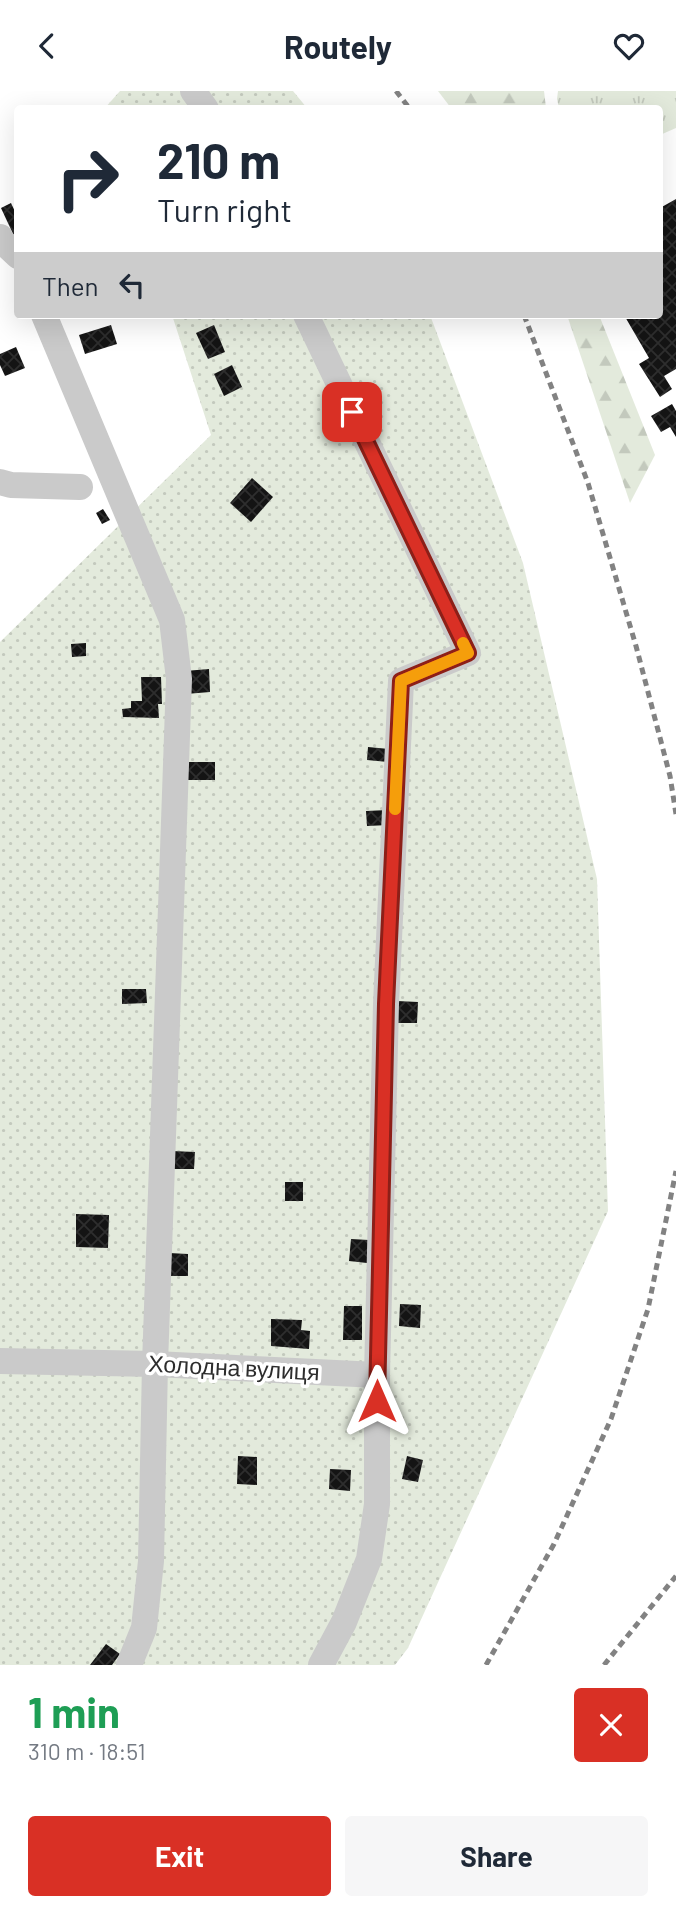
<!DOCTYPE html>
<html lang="en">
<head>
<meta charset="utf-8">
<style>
	:root { --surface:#fff; --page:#f6f6f7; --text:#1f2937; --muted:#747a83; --accent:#d93025 }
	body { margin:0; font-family:Barlow,sans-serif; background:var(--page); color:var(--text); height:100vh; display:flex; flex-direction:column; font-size:26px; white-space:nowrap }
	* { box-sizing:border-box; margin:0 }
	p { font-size:23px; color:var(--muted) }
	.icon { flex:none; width:38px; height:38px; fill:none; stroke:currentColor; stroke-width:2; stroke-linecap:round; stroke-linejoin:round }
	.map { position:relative; height:1574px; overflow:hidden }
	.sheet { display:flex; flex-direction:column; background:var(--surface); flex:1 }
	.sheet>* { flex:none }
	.top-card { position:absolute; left:14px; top:14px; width:649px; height:214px; border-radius:7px; box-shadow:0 7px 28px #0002; background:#fff; color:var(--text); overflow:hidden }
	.pin { position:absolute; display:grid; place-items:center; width:60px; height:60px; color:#fff; margin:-30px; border-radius:14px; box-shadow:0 4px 10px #0006 }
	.me { position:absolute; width:77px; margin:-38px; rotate:0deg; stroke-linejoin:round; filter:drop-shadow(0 0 5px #0008) }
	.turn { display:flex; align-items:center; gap:24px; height:147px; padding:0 28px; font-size:32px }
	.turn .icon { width:91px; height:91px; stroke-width:2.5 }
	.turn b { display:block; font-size:49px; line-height:60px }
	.then { display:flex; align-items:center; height:66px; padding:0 28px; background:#0003; gap:14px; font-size:26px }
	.round { display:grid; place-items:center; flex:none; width:74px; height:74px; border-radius:7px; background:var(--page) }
	.headline { display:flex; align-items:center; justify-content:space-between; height:119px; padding:0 28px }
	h1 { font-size:42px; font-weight:700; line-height:52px; color:#1e9e55 }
	.primary-button { display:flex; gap:14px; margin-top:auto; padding:14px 28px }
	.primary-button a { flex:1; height:80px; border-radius:7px; background:var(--accent); color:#fff; font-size:28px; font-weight:700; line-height:80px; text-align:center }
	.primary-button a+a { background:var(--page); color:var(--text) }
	header { display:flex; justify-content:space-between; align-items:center; height:91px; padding:0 28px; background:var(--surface); font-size:32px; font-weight:700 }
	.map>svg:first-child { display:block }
	.grass { fill:url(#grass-tufts) }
	.forest { fill:url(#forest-firs) }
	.garden { fill:url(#garden-dots) }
	.building { fill:url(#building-cross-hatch) }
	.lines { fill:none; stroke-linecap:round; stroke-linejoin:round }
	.minor { stroke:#cacaca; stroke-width:26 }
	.rail { stroke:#828282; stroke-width:5; stroke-dasharray:7 5; stroke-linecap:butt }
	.route-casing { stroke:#8d1f18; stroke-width:18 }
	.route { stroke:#d93025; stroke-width:12 }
	.slow { stroke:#f59e0b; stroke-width:12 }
	.labels { text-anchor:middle; stroke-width:7; stroke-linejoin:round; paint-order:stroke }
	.street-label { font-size:23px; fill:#2d2d2d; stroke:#fff }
</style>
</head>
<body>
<header><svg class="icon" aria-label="back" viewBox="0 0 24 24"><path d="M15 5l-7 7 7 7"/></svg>Routely<svg class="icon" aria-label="heart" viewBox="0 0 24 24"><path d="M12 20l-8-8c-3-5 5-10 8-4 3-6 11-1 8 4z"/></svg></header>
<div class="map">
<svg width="676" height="1574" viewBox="0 0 676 1574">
	<defs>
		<pattern id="grass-tufts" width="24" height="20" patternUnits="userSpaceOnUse" patternTransform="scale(1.75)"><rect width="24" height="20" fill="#e3eadc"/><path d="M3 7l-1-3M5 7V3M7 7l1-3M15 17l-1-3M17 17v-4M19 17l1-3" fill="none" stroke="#c3c9bd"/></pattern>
		<pattern id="forest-firs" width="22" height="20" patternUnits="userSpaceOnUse" patternTransform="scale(1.75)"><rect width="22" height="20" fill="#e3eadc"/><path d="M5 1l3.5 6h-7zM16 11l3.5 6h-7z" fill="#c3c9bd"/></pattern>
		<pattern id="garden-dots" width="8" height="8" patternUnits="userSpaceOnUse" patternTransform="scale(1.75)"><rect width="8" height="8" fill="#e3eadc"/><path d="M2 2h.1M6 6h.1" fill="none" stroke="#c3c9bd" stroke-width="1.8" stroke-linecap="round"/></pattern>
		<pattern id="building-cross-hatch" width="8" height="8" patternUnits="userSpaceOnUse" patternTransform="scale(1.75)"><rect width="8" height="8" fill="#141414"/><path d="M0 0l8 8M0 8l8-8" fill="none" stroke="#2e2e2e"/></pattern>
	</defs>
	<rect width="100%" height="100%" fill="#fff"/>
	<polygon class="grass" points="558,0 676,0 676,37 660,44 660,18 559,17 557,8"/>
	<g class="forest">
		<polygon points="438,0 544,0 546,17 451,17"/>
		<polygon points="567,224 599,224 655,364 630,412"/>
	</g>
	<g class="garden">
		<polygon points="120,0 293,0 307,17 104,18"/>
		<polygon points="172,224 430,224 523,472 597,788 608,1120 408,1557 395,1574 0,1574 0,551 211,344"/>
	</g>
	<g class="building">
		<polygon points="676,108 676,278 664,285 672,298 660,306 639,273 649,267 624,224 660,224 660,117"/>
		<polygon points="11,112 18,127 18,143 14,145 1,117"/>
		<polygon points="111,234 117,253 85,263 79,244"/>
		<polygon points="214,234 225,261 208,268 196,242"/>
		<polygon points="16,256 25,277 5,285 0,274 0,263"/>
		<polygon points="232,274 242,296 224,305 214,283"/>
		<polygon points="672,313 676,320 676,346 670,336 661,341 651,325"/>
		<polygon points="252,387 273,406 251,431 230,412"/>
		<polygon points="103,418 110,429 102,433 96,422"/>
		<polygon points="86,552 86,565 72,566 71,553"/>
		<polygon points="209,578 210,601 186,603 185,580"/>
		<polygon points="141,586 161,586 162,613 158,613 159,627 123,626 122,618 131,617 131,610 142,610"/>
		<polygon points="368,656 389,658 388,671 367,669"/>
		<polygon points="186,671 215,671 215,689 185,689"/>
		<polygon points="388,719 389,734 367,735 366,720"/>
		<polygon points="122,898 146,898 147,912 122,913"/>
		<polygon points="397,910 418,911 417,932 397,932"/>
		<polygon points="172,1060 195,1061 194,1078 172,1078"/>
		<rect x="285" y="1091" width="18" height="19"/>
		<polygon points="76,1123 109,1124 108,1157 76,1156"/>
		<polygon points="351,1148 369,1149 367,1172 349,1170"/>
		<polygon points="169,1162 188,1163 188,1185 168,1185"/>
		<polygon points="400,1213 421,1214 420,1237 399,1235"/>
		<polygon points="344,1215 362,1215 362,1249 343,1249"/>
		<polygon points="271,1228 302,1229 301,1239 310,1240 309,1258 271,1255"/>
		<polygon points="238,1365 257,1366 257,1394 237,1393"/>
		<polygon points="407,1365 423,1369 418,1391 402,1388"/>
		<polygon points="330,1378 351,1379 350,1400 329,1398"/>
		<polygon points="106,1553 120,1563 112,1574 90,1574"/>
	</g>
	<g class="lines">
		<g class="minor">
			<polyline points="193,0 206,18"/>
			<polyline points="0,146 1,149 18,165"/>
			<polyline points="44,224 172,529 179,588 155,1273 151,1470 144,1537 129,1574"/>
			<polyline points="306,224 468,562 401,590 386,913 377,1284"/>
			<polyline points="0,391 11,394 80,396"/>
			<polyline points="0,1270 155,1273 377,1284 377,1413 369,1468 344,1531 321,1574"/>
		</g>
		<g class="rail">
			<polyline points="396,0 410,18"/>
			<polyline points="524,224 588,392 636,555 670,685 676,723"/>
			<polyline points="486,1574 554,1453 611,1328 648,1218 676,1080"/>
			<polyline points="604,1574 676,1485"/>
		</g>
	</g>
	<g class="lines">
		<defs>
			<polyline id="route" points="352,321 468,562 401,590 386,913 377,1310"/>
		</defs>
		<use href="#route" class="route-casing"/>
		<use href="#route" class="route"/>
		<polyline class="slow" points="395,718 401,590 468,562 463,552"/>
	</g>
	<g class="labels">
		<g class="street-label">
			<text transform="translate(234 1277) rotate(3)" y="8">Холодна вулиця</text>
		</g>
	</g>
</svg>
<div class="pin" style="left:352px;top:321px;background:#d93025"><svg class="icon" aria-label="arrive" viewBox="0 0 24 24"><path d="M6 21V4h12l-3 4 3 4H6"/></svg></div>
<svg class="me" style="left:377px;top:1310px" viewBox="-20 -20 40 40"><path d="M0-17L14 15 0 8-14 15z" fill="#d93025" stroke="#fff" stroke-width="4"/></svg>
<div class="top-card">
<div class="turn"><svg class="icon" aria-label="right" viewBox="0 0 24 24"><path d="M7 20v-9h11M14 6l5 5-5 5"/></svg><div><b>210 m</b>Turn right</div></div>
<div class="then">Then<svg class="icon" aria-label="left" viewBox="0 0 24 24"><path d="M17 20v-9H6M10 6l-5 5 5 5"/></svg></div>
</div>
</div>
<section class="sheet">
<div class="headline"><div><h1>1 min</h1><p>310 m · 18:51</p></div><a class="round" style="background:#d93025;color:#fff"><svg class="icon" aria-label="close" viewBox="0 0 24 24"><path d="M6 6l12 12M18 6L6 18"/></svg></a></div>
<div class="primary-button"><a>Exit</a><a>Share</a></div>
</section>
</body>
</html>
